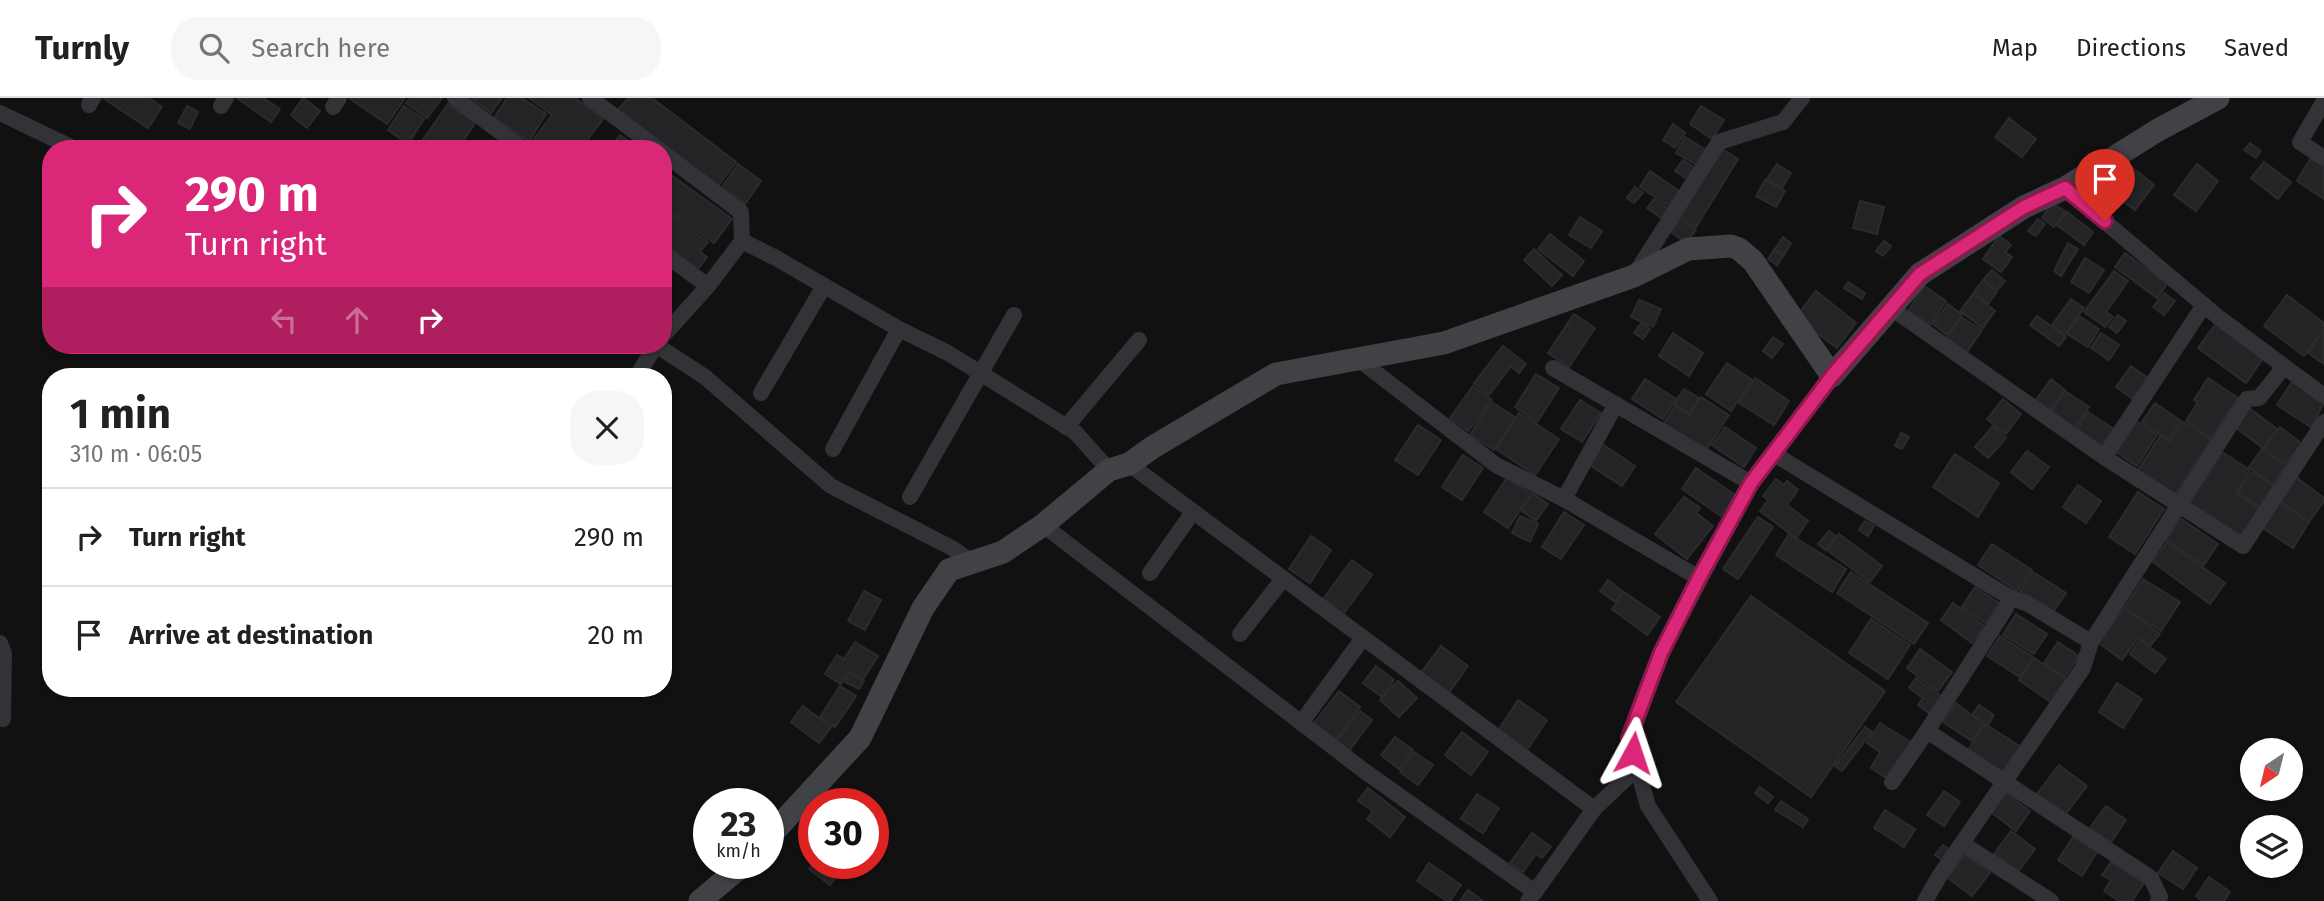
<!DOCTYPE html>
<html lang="en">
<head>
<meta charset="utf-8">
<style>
	:root { --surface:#fff; --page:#f6f6f6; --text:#202124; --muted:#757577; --line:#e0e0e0 }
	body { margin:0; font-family:"Fira Sans",sans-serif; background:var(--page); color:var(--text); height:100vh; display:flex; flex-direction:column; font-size:26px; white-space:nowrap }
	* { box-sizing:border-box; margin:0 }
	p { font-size:23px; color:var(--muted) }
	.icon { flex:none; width:38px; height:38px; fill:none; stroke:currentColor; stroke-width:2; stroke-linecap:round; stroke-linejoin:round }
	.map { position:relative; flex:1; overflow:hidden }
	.sheet { position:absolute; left:42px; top:270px; width:630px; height:329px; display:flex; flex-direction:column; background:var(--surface); border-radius:28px; box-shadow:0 2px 5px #0004 }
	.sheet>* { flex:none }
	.guide { position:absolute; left:42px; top:42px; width:630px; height:214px; border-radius:28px; box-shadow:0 2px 5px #0004; background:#db2777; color:#fff; overflow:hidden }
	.needle { width:46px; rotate:215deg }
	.fabs { position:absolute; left:2240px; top:640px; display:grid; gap:14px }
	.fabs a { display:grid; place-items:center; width:63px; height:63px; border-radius:50%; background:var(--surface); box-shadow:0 2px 5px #0004; font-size:35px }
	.speed { position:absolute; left:693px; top:690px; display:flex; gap:14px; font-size:35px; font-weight:700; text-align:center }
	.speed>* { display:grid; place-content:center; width:91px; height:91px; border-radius:50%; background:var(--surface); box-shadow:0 2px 5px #0004; line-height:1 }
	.speed small { font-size:18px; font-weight:400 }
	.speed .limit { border:10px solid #d22; background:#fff; color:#111 }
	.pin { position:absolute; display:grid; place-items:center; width:60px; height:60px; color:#fff; margin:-72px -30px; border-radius:50% 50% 50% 0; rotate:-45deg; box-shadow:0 0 7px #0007 }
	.pin .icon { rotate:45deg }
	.me { position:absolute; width:77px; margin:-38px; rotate:5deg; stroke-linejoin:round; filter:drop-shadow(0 0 5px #0008) }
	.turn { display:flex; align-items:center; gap:24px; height:147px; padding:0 28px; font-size:32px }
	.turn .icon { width:91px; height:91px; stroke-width:2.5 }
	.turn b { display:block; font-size:49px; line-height:60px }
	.lanes { display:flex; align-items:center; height:66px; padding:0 28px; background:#0003; justify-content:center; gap:35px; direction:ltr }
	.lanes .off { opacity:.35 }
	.round { display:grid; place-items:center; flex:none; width:74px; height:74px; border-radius:28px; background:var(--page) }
	.headline { display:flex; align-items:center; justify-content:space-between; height:119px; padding:0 28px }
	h1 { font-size:42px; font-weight:700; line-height:52px }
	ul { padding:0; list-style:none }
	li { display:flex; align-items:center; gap:21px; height:98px; padding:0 28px; border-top:2px solid var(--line) }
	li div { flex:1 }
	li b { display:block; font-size:26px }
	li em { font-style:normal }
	header { display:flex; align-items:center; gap:42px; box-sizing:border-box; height:98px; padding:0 35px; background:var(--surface); border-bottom:2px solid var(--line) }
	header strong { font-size:33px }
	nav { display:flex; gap:38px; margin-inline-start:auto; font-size:24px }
	.search { width:490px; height:63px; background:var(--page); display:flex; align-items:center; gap:18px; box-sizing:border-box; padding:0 24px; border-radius:28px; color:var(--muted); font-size:26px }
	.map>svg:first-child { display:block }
	.building { fill:#242426; stroke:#2b2b2e; stroke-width:2 }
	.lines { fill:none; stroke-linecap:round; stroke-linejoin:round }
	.street { stroke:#323337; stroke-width:16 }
	.secondary { stroke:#404246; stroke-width:23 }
	.route-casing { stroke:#8e194d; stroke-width:18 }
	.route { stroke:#db2777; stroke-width:12 }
</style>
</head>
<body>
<header>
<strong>Turnly</strong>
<div class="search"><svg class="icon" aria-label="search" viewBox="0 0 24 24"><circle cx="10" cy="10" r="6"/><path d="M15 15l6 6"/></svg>Search here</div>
<nav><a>Map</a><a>Directions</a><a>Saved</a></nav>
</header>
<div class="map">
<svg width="2324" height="803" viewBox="0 0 2324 803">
	<rect width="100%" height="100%" fill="#111112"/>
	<g class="building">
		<polygon points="103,0 149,0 162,9 148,30"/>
		<polygon points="237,0 263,0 280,11 271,24"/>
		<polygon points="303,0 320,13 307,30 291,17"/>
		<polygon points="349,0 405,0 387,26"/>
		<polygon points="410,0 442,0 427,20 406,5"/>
		<polygon points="471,0 502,0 491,15"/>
		<polygon points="507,0 522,0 546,16 529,43 494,20"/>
		<polygon points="529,0 575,0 603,21 583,48 587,51 538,51 531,45 552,17"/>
		<polygon points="628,0 652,0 736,64 718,88 618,12"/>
		<polygon points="448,6 475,25 458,51 428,51 420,46"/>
		<polygon points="187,8 198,14 190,31 178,25"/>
		<polygon points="404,8 424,21 408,46 388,32"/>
		<polygon points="1701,8 1724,22 1712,41 1690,26"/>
		<polygon points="2009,20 2036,41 2022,59 1995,39"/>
		<polygon points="1673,26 1685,35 1675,50 1663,42"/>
		<polygon points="620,37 638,50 637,51 609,51"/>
		<polygon points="1685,39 1708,53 1699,68 1676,55"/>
		<polygon points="2250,45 2261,53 2256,60 2244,52"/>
		<polygon points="1722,51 1738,61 1696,129 1680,119"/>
		<polygon points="2311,60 2324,68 2324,101 2297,83"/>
		<polygon points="1683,62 1697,71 1690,83 1675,73"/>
		<polygon points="2124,63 2154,87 2135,112 2104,89"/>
		<polygon points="2264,64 2291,84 2278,101 2251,80"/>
		<polygon points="738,66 761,83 745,106 722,89"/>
		<polygon points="1777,66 1791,75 1782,90 1767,81"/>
		<polygon points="2197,66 2218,83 2196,113 2174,97"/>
		<polygon points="663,71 732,121 714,145 663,107"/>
		<polygon points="1650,73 1679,93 1669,108 1640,89"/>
		<polygon points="1765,82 1785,93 1776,109 1756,98"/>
		<polygon points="1635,89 1643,95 1634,105 1627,100"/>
		<polygon points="2103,93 2118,101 2113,109 2099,101"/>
		<polygon points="1654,101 1668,111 1661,120 1647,110"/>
		<polygon points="1860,103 1884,109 1877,136 1853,130"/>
		<polygon points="2052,105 2065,113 2054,129 2042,120"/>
		<polygon points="663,110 708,144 700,154 707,159 697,172 663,146"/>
		<polygon points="2067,114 2093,134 2084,147 2057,127"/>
		<polygon points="1580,119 1602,133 1591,150 1569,137"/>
		<polygon points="1680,121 1696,132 1686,145 1671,134"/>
		<polygon points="2038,121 2045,126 2036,138 2028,133"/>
		<polygon points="1550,136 1584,163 1573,178 1538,151"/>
		<polygon points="1999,138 2011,147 2005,154 2012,159 2001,174 1983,161"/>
		<polygon points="1783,139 1791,145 1784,157 1775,151"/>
		<polygon points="1884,143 1891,148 1883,158 1876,153"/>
		<polygon points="2068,145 2078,151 2061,178 2054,173"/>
		<polygon points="1534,151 1562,177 1552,188 1524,162"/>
		<polygon points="1774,152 1783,158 1777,167 1768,161"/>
		<polygon points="2125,155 2167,186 2157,200 2115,169"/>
		<polygon points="2085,160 2104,172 2089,195 2071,184"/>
		<polygon points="1992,172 2005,183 1997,192 1984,181"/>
		<polygon points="2114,173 2128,183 2106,214 2113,219 2105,229 2084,214"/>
		<polygon points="1983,182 1997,194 1988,206 1974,194"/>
		<polygon points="1848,184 1865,195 1862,201 1844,190"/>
		<polygon points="1924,188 1946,203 1930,227 1908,213"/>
		<polygon points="1816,193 1856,225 1837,250 1796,219"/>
		<polygon points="2164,195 2175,203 2164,217 2153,209"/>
		<polygon points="1973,196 1995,213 1983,230 1960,213"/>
		<polygon points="2287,197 2324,225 2324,231 2304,258 2264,228"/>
		<polygon points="2071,201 2084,210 2065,236 2052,227"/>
		<polygon points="1639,202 1661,211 1653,229 1631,219"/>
		<polygon points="1948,206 1962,217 1947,237 1933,226"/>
		<polygon points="1574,216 1595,230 1569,269 1548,255"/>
		<polygon points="2118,217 2126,223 2117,235 2109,229"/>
		<polygon points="2037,218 2066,239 2059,248 2030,227"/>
		<polygon points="2079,218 2099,231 2088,249 2067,236"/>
		<polygon points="1961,219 1982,232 1967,254 1947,240"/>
		<polygon points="2217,224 2264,259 2246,285 2198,250"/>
		<polygon points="1641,225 1650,231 1643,241 1634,235"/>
		<polygon points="2324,232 2324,266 2308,255"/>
		<polygon points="1673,235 1703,255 1689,278 1659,258"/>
		<polygon points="2101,235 2119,247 2109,262 2091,250"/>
		<polygon points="1773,239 1783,246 1772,260 1763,253"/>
		<polygon points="1503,248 1526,266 1519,275 1511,268 1489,297 1474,285"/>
		<polygon points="1727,265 1752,282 1731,313 1706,296"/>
		<polygon points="2131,268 2148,280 2133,301 2116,289"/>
		<polygon points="1536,276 1559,290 1537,324 1515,309"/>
		<polygon points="1755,280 1789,303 1774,327 1739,305"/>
		<polygon points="2208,280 2238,300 2211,340 2186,323 2198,304 2194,302"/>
		<polygon points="1645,281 1676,301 1663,321 1632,301"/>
		<polygon points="2051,281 2065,292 2050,312 2036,302"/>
		<polygon points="2292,284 2324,305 2311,329 2277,307"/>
		<polygon points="1473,288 1492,302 1468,333 1450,320"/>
		<polygon points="1684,291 1699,300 1689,315 1674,306"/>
		<polygon points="2065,293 2089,309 2075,330 2051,314"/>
		<polygon points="1701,299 1729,317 1706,352 1664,325 1675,308 1689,317"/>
		<polygon points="2003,301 2021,316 2006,336 1987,321"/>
		<polygon points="1580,302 1601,315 1582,344 1561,331"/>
		<polygon points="1491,304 1515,319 1494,352 1470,337"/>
		<polygon points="2155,305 2181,323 2168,342 2142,324"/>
		<polygon points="2249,310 2277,331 2263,350 2235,329"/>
		<polygon points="2088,314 2114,331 2103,348 2077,331"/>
		<polygon points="1519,315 1559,341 1535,377 1496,351"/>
		<polygon points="2136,323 2157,337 2137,368 2116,354"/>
		<polygon points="2183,324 2211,342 2175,396 2138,372 2161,337 2170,343"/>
		<polygon points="1418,327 1441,342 1418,377 1395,362"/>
		<polygon points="1993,328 2006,340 1988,360 1975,349"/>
		<polygon points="1725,329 1756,350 1744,369 1712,347"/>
		<polygon points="2280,329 2302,346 2285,366 2264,350"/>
		<polygon points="1901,335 1909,339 1902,351 1895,348"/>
		<polygon points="1602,346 1635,368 1622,388 1588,366"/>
		<polygon points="2262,351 2285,368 2272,386 2249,369"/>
		<polygon points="2027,353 2049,369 2032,391 2011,374"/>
		<polygon points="2222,354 2250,372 2236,395 2261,411 2243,439 2190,405"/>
		<polygon points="1955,356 1999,385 1978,419 1933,389"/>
		<polygon points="1463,357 1483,370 1462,402 1442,389"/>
		<polygon points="1696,370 1735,397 1721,418 1682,391"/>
		<polygon points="2252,374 2274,388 2260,409 2238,394"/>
		<polygon points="2296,379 2324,400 2324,403 2309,424 2279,402"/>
		<polygon points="1507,380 1531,396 1508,430 1484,414"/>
		<polygon points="1776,381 1784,387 1787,383 1798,392 1787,407 1808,423 1796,440 1760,413 1768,402 1763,398"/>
		<polygon points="2078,387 2101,403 2086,425 2063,409"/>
		<polygon points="2138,394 2164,411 2135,456 2109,439"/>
		<polygon points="1532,395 1548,406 1536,423 1521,412"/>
		<polygon points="1684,399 1700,410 1696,415 1713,428 1687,461 1655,436"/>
		<polygon points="2277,403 2309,424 2293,450 2261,429"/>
		<polygon points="1564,414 1584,427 1561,461 1542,449"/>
		<polygon points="1520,418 1538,426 1530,444 1512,435"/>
		<polygon points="1758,419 1773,429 1738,481 1723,471"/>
		<polygon points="2180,420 2218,446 2204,467 2166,442"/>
		<polygon points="1865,423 1874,428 1868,438 1859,432"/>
		<polygon points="1829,433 1836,438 1825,452 1818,446"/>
		<polygon points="1789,436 1846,471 1832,494 1776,457"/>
		<polygon points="1839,436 1882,468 1870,484 1827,452"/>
		<polygon points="1311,438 1331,452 1310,485 1289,471"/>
		<polygon points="2167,444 2225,485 2210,506 2153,464"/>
		<polygon points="1992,446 2032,472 2017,493 1978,467"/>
		<polygon points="1352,462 1372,477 1341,519 1321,504"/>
		<polygon points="1851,474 1928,525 1914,546 1837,495"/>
		<polygon points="2033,474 2066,495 2053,514 2020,493"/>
		<polygon points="2143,481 2180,504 2161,533 2124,510"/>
		<polygon points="1608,482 1623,494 1615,504 1600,493"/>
		<polygon points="1975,489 1999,505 1986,525 1962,509"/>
		<polygon points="864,493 881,502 865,532 848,523"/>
		<polygon points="1624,494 1660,519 1647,537 1612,511"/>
		<polygon points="1751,498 1885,593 1811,699 1676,604"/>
		<polygon points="1953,505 1985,528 1972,545 1941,522"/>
		<polygon points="2124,510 2160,536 2150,548 2138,540 2122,562 2099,545"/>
		<polygon points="2016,516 2047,536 2034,556 2003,537"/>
		<polygon points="1871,521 1910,547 1888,581 1849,555"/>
		<polygon points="2000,538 2033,559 2020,579 1987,558"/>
		<polygon points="2140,542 2166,561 2155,575 2130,556"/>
		<polygon points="855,544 878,558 863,581 849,573 841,586 825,576 837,557 844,561"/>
		<polygon points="2058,544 2079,558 2065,579 2044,565"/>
		<polygon points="1441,548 1468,568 1448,596 1420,576"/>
		<polygon points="1920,551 1952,574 1938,593 1907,570"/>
		<polygon points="2034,560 2067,582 2052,605 2019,582"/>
		<polygon points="1376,568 1394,582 1382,599 1363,585"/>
		<polygon points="849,575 864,583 859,591 845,584"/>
		<polygon points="1916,580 1942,599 1930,616 1918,607 1923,600 1909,590"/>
		<polygon points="1398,583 1417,600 1399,619 1380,602"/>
		<polygon points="2117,585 2142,601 2123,630 2099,614"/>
		<polygon points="840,588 856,598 835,629 820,619"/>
		<polygon points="1339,593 1360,609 1336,642 1314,625"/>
		<polygon points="1518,602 1547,622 1525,655 1496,636"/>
		<polygon points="1956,605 1983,626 1972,643 1943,624"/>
		<polygon points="1979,607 1994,617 1988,627 1972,617"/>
		<polygon points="803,608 831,629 819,645 791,624"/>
		<polygon points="1360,613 1372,622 1349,653 1337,643"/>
		<polygon points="1880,625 1912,645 1886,680 1871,670 1880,654 1867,645"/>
		<polygon points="1985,626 2021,649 2002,677 1967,654"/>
		<polygon points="1865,629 1872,634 1842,673 1835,668"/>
		<polygon points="1462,634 1488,654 1471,677 1445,657"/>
		<polygon points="1395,639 1413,652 1399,671 1381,657"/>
		<polygon points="1414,654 1433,667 1418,687 1400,674"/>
		<polygon points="2059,667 2087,688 2065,717 2037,696"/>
		<polygon points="1760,689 1773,699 1768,705 1755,695"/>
		<polygon points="1368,690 1405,719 1390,739 1367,721 1373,713 1358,703"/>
		<polygon points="1944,693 1960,704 1944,728 1927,717"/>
		<polygon points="2005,695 2030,713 2016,733 1991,714"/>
		<polygon points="1477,696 1499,710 1483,735 1461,721"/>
		<polygon points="1781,703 1808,721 1803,729 1775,712"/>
		<polygon points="2106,708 2126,722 2111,744 2090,730"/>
		<polygon points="1885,712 1915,731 1904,749 1874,730"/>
		<polygon points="2011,733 2035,751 2018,774 1994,756"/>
		<polygon points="1532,735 1551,749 1542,760 1536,756 1523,774 1510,765"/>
		<polygon points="2073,739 2097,754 2082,778 2058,762"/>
		<polygon points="1943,747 1950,752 1942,762 1935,757"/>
		<polygon points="2173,753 2197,770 2183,791 2158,775"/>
		<polygon points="1965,757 1990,775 1972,798 1948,780"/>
		<polygon points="2111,764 2144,785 2132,803 2119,803 2104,793 2111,782 2102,777"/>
		<polygon points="814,765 837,765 843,769 830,787 809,771"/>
		<polygon points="1429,765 1461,787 1450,803 1447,803 1417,783"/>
		<polygon points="2209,779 2230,794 2224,803 2202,803 2196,798"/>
		<polygon points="1468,792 1483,803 1460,803"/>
	</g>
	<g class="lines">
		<g class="street">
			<polyline points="455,0 523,51"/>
			<polyline points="590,0 658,51"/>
			<polyline points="2324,3 2300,44 2324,60"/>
			<polyline points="89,7 93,0"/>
			<polyline points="221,8 226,0"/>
			<polyline points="333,9 339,0"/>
			<polyline points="0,15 75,51"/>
			<polyline points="663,55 741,114 742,143 708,188 663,155"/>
			<polyline points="2065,90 2218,219 2324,298"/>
			<polyline points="742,143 776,160 899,231 948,255 1075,334 1109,372"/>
			<polyline points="1635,176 1719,44 1783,24 1802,0"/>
			<polyline points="1891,210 2104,359 2243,448 2324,324"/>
			<polyline points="663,238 708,188"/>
			<polyline points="656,247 705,279 831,388 952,450 972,464"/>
			<polyline points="1358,261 1496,367 1564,401 1699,480"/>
			<polyline points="1553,270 1751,385"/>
			<polyline points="637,278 656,247"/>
			<polyline points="761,295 824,188"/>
			<polyline points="1066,329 1139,242"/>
			<polyline points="833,351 899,231"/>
			<polyline points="1774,356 2009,499 2006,510 1927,633 2151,780 2160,799 2158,803"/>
			<polyline points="2104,359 2204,207"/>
			<polyline points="1129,366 1594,711"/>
			<polyline points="910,399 1014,217"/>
			<polyline points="1564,401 1616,306"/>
			<polyline points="1043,427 1363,672 1535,794 1528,803"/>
			<polyline points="1150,475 1193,414"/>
			<polyline points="2009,499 2028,506 2091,544"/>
			<polyline points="1240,536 1283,481"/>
			<polyline points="0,545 4,556 3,621"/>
			<polyline points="1301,625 1363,540"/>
			<polyline points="1892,684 1927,633"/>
			<polyline points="1963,746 2051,803"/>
			<polyline points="1535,794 1594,711 1637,670"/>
			<polyline points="1710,803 1648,708 1629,640 1661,555 1751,385 1832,278"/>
			<polyline points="1925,803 1940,777 2083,570 2091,544 2247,301 2259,300 2284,269"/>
		</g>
		<g class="secondary">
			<polyline points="768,740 860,640 923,510 949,472 1003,454 1043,427 1109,372 1129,366 1153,349 1276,276 1444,245 1634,178 1688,151 1731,148 1739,151 1753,163 1832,278 1920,176 2024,109 2065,90 2158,32 2218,0"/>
			<polyline points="700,803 745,765"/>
		</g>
	</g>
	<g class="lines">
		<defs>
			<polyline id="route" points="1633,655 1629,640 1645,597 1661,555 1699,480 1751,385 1832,278 1920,176 2024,109 2065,90 2105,123"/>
		</defs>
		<use href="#route" class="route-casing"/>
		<use href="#route" class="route"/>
	</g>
</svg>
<div class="fabs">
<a><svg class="needle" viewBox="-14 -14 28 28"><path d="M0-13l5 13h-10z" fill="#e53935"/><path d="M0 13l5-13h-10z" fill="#757577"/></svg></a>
<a><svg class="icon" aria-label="layers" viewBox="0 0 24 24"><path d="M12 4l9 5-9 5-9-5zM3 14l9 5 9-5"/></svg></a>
</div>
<div class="speed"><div>23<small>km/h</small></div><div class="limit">30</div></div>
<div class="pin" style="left:2105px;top:123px;background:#d93025"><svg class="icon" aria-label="arrive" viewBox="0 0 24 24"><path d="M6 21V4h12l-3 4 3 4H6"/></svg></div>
<svg class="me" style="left:1633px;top:655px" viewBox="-20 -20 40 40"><path d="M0-17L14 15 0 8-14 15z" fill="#db2777" stroke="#fff" stroke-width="4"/></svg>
<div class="guide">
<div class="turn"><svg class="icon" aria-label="right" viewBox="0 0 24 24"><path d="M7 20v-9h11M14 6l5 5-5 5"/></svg><div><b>290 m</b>Turn right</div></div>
<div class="lanes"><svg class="icon off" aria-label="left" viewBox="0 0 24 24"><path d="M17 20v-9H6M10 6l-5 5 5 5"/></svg><svg class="icon off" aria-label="ahead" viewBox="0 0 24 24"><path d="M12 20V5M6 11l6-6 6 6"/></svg><svg class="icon" aria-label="right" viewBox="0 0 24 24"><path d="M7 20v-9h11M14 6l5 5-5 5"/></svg></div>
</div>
<section class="sheet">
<div class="headline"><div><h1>1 min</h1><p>310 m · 06:05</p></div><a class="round"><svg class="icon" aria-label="close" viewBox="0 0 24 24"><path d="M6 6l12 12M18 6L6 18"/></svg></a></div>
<ul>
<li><svg class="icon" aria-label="right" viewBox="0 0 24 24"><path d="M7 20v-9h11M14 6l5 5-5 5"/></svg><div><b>Turn right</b></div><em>290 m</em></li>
<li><svg class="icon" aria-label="arrive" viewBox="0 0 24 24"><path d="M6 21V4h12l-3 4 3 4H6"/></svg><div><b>Arrive at destination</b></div><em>20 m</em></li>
</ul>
</section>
</div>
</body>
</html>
